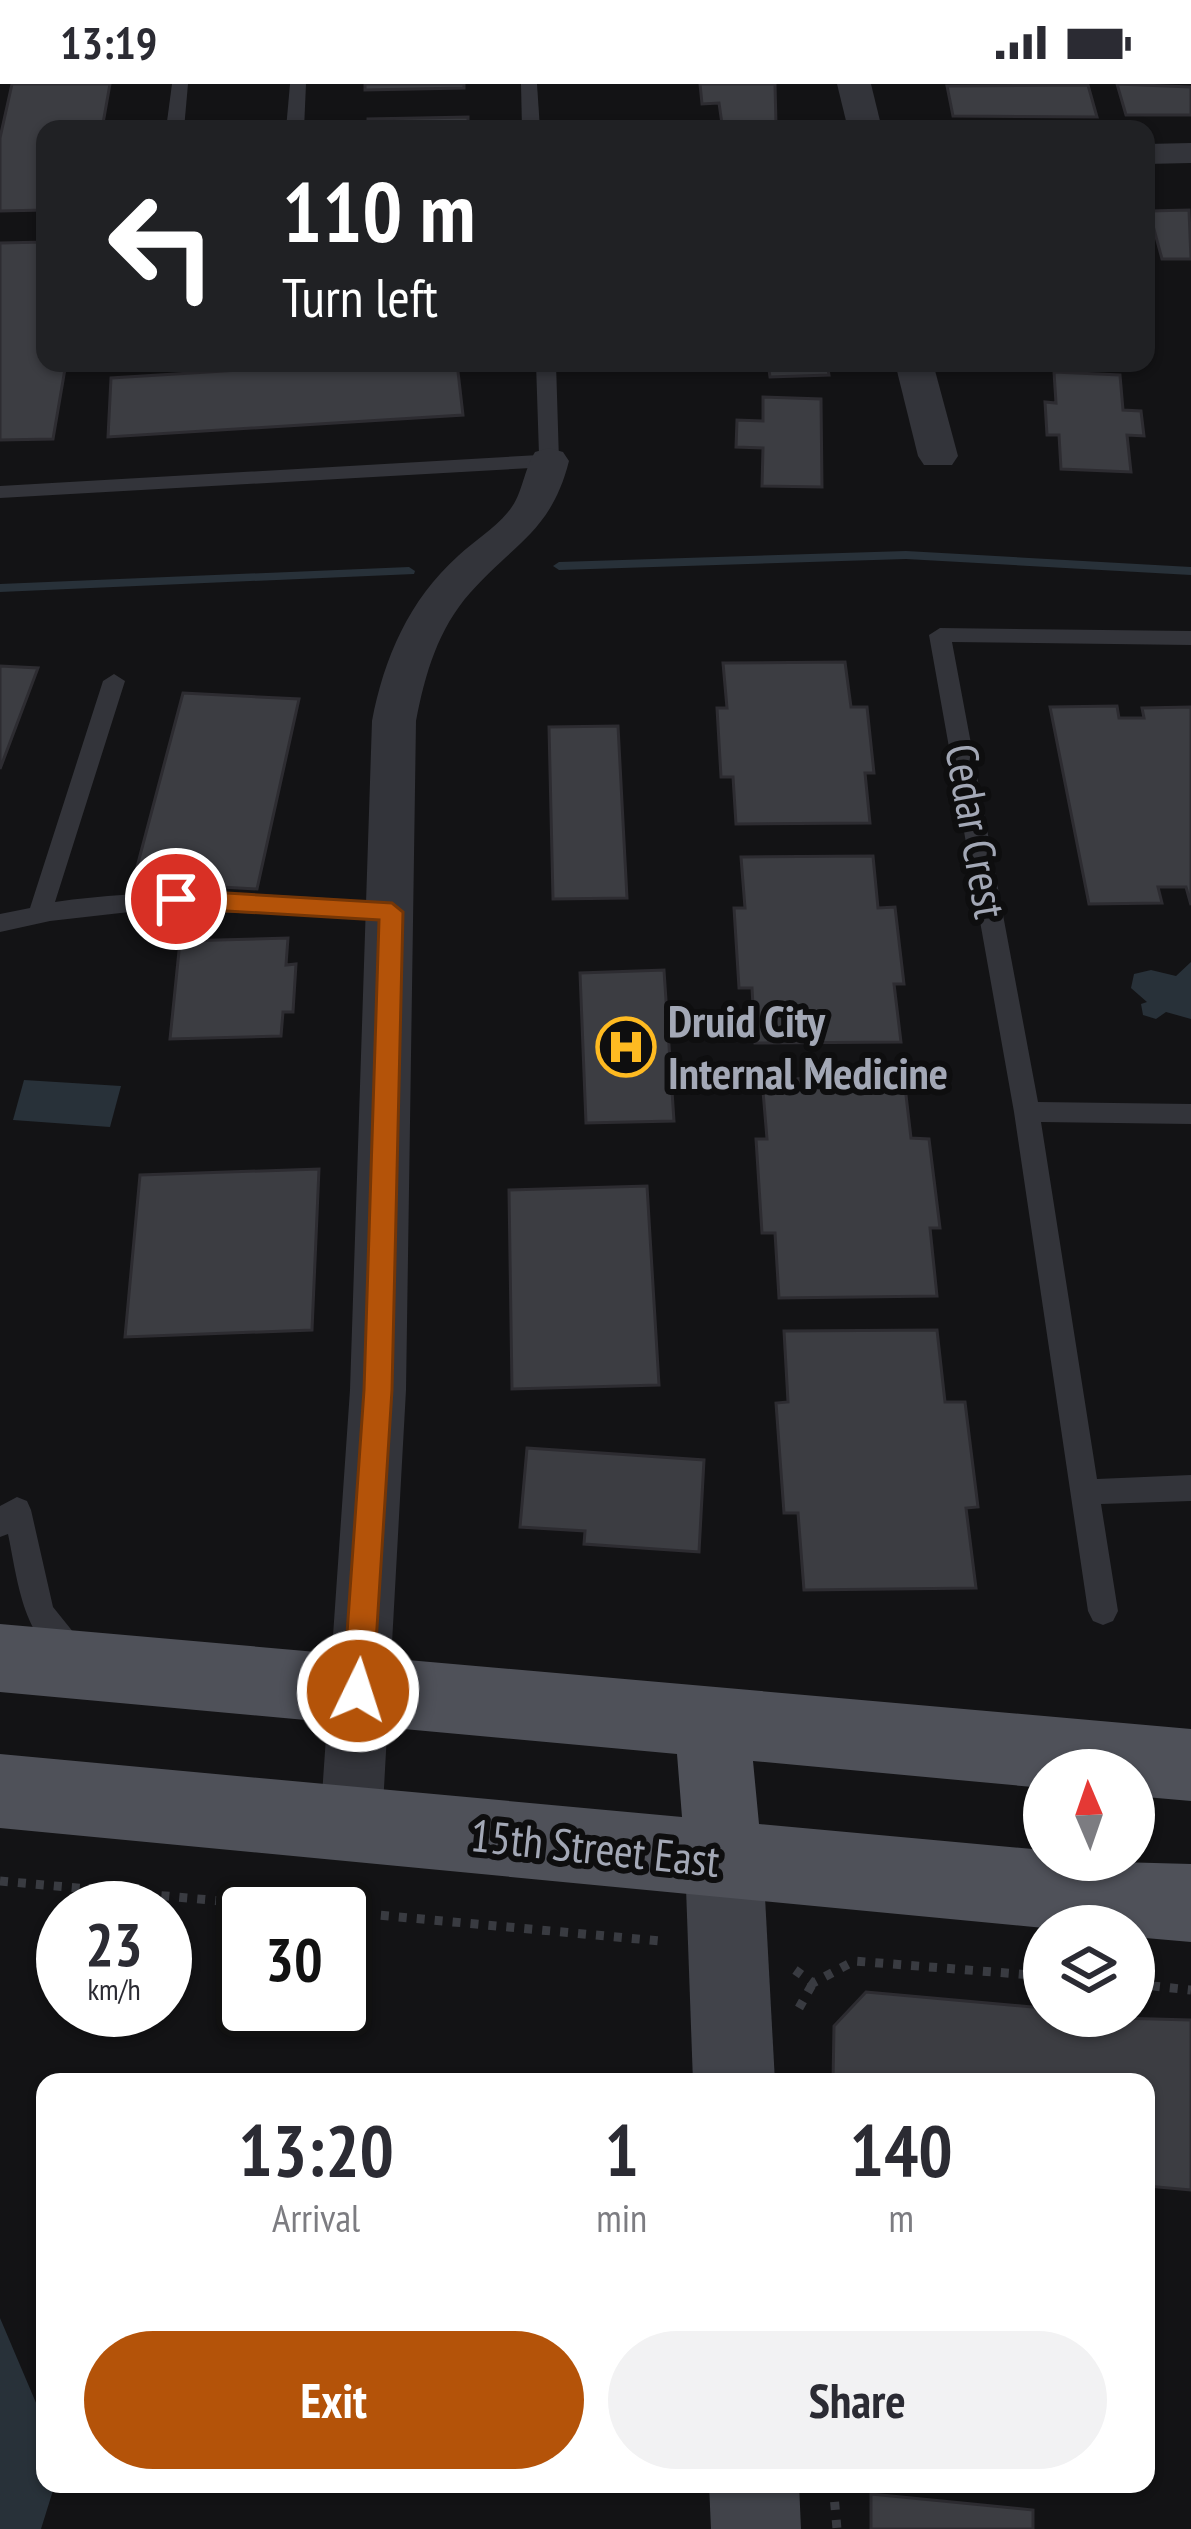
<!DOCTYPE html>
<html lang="en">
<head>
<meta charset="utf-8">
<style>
	:root { --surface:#fff; --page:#f2f2f3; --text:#2b2b33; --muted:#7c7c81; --accent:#b45309 }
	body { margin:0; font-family:"PT Sans Narrow",sans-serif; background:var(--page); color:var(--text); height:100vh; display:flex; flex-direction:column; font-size:45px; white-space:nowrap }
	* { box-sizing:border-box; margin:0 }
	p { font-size:39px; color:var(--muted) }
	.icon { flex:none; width:66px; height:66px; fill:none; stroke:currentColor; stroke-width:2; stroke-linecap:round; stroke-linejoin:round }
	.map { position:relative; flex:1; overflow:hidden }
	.details { position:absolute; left:36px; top:1989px; width:1119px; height:420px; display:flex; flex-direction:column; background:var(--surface); border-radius:24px; box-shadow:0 3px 9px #0004 }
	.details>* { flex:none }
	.top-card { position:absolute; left:36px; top:36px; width:1119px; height:252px; border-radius:24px; box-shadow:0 3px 9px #0004; background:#202124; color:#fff; overflow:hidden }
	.needle { width:78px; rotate:358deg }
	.controls { position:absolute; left:1023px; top:1665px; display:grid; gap:24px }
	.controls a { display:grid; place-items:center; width:132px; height:132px; border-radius:50%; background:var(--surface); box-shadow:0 3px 9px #0004; font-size:60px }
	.speed { position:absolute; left:36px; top:1797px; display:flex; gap:24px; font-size:60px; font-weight:700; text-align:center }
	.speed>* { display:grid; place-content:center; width:156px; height:156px; border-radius:50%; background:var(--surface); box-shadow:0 3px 9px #0004; line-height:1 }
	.speed small { font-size:30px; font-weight:400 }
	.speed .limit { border:6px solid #111; border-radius:18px; background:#fff; color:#111 }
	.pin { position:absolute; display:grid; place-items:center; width:102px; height:102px; color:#fff; margin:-51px; border:6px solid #fff; border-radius:50%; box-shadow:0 3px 12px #0007 }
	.me { position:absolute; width:132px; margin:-66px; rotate:4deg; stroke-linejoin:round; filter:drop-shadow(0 0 9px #0008) }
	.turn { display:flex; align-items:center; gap:42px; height:252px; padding:0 48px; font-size:54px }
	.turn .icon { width:156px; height:156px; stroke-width:2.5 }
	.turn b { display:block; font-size:84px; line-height:102px }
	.eta { display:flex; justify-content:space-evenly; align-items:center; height:204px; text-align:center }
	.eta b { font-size:72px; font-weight:700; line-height:84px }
	.button { display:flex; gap:24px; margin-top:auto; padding:24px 48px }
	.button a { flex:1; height:138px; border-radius:72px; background:var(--accent); color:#fff; font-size:48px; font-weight:700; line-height:138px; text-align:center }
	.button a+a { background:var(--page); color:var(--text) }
	.status { display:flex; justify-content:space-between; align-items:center; height:84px; padding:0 60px; background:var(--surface); direction:ltr }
	.status svg { height:33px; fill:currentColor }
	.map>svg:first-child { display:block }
	.water { fill:#283139 }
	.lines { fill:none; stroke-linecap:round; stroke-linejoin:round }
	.stream { fill:#283139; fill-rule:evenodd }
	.building { fill:#3c3d42; stroke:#2d2c31; stroke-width:3 }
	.path { stroke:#393b41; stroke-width:9; stroke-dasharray:8 10; stroke-linecap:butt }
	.lane { fill:#33343a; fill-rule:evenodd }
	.street { fill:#33343a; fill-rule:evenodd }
	.secondary { fill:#41434a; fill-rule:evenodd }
	.primary { fill:#4f5159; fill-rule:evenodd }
	.route { fill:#b45309; stroke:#753606; stroke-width:3 }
	.labels { text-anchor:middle; stroke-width:12; stroke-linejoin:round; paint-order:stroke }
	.street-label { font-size:45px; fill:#a3a8b6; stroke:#0e0e0f }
	.poi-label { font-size:45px; font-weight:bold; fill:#a3a8b6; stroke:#0e0e0f; text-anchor:start }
</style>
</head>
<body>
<div class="status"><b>13:19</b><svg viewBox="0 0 49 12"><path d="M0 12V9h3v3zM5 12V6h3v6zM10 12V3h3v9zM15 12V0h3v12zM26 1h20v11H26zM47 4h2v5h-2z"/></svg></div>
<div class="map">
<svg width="1191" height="2445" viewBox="0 0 1191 2445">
	<rect width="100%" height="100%" fill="#131315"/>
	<g class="water">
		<polygon points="1191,878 1191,935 1166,928 1156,935 1143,931 1141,920 1147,918 1131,904 1134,890 1151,886 1176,892"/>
		<polygon points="24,996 121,1002 110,1043 13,1036"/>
		<polygon points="0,2234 45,2340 45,2400 55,2400 41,2445 0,2445"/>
	</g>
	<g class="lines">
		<g class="stream">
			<polygon points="906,467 1191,483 1191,491 906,475 559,486 553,482 559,478"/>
			<polygon points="409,483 415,487 414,490 0,508 0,500"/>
		</g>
	</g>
	<g class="building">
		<polygon points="12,0 110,0 102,45 45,45 45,126 0,127 0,54"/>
		<polygon points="365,0 464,0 464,4 365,6"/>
		<polygon points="700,0 775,0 776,40 722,40 719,19 702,20"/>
		<polygon points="1117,0 1191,3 1191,31 1126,31"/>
		<polygon points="1088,1 1097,33 953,32 947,2"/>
		<polygon points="468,33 468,45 368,45 368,35"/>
		<polygon points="1189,126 1191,175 1162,175 1149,127"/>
		<polygon points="45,158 45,279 66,279 53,355 0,356 0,159"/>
		<polygon points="352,279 457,279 463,331 108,353 111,294"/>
		<polygon points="768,279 827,279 829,291 770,293"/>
		<polygon points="1054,288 1120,291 1123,326 1141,327 1144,352 1127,351 1131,388 1061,385 1059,351 1047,351 1045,318 1056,319"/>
		<polygon points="763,313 821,315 822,403 762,402 763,364 736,363 737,336 763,337"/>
		<polygon points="845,578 851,623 867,623 874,689 865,689 870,739 736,740 733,693 721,693 717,624 727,624 723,579"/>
		<polygon points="0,582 38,584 0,685"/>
		<polygon points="183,609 299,615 257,805 133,798"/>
		<polygon points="1117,622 1119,634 1144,634 1142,624 1191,623 1191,821 1186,803 1158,803 1162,819 1089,820 1050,623"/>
		<polygon points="618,642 627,814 553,815 549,643"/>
		<polygon points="873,772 878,824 895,823 904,900 894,900 901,958 755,959 752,904 739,904 734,824 745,824 741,773"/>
		<polygon points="288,854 286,881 296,880 293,928 283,928 281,952 170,955 180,857"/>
		<polygon points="664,886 674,1037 586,1039 580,889"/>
		<polygon points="904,994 911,1054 929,1055 940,1144 930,1144 937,1212 779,1214 775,1149 762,1149 756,1055 767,1055 762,995"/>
		<polygon points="319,1085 312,1246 125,1253 140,1091"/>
		<polygon points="647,1102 659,1301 512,1305 509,1106"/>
		<polygon points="937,1246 945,1318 965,1318 978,1423 966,1424 976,1504 804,1506 798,1429 784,1429 776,1319 788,1318 784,1247"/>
		<polygon points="527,1364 704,1376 699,1468 584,1460 585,1447 520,1443"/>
		<polygon points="866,1908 1044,1924 1044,1932 1191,1936 1191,2106 1146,2102 1146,1998 833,1998 834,1942"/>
		<polygon points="871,2410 1033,2426 1033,2445 871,2445"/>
	</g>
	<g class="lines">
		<g class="path">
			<polyline points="0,1797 298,1824"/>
			<polyline points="345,1828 660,1857"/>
			<polyline points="795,1886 813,1899 854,1877 1044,1892"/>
			<polyline points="1134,1900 1191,1906"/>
			<polyline points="799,1924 813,1899"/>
			<polyline points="833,2400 837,2445"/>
		</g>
		<g class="lane">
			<polygon points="172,0 188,0 184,45 166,45"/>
			<polygon points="290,0 306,0 304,45 286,45"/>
			<polygon points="521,0 537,0 540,45 522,45"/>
			<polygon points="536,279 556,279 559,377 549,383 0,414 0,402 539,371"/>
			<polygon points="940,544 1191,547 1191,561 952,558 1038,1018 1191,1020 1191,1040 1041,1038 1097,1395 1191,1391 1191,1417 1101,1420 1118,1527 1113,1537 1103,1541 1093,1537 1088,1527 1014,1028 929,551"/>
			<path d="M114,590L125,597L55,818C168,802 278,810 391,819L399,822L403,828L399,834L147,826L50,837L0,848V830L30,824L103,597Z"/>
			<path d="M17,1413L27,1417L31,1426L53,1523L90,1569L86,1579L75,1583C23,1563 18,1497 8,1450L0,1453V1422Z"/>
		</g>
		<g class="street">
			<polygon points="837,0 871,0 882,45 848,45"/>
			<polygon points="1191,59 1191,79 1146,80 1146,60"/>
			<polygon points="895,279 933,279 958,372 952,381 924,381 918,372"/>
			<path d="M549,364L563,368L569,377C551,448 514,459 470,509C438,545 425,590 416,637L406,1306L382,1740L373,1762L351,1771L329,1762L320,1740L350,1306L372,637C384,574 409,516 458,472C474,457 494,445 508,428C523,411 523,387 535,368Z"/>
		</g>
		<g class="secondary">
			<polygon points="724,1738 751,1749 763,1776 775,1998 693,1998 685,1776 697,1749"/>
			<polygon points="709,2400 799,2400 801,2445 711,2445"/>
		</g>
		<polygon class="primary" points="0,1540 1191,1645 1191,1717 1134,1712 1134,1686 1044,1686 1044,1704 753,1677 759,1740 1044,1766 1044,1776 1191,1780 1191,1858 1134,1853 1134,1842 1044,1844 0,1744 0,1670 682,1733 677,1670 0,1608"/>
	</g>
	<polygon class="route" points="176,806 392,819 403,828 392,1306 373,1607 369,1617 358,1622 347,1617 343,1607 364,1306 379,836 176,824 164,815"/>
	<defs>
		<symbol id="hospital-ring" viewBox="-11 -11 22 22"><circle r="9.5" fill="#0e0e0f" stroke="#feba21" stroke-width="1.5"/><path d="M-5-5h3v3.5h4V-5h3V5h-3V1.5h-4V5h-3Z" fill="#feba21"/></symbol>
	</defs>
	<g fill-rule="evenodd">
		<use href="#hospital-ring" x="593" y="930" width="66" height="66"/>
	</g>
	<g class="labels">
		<g class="street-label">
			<text transform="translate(976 747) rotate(80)" y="16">Cedar Crest</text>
			<text transform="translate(595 1764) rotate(6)" y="16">15th Street East</text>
		</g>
		<g class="poi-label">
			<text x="668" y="953">Druid City<tspan x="668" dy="52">Internal Medicine</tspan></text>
		</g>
	</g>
</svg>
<div class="controls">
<a><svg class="needle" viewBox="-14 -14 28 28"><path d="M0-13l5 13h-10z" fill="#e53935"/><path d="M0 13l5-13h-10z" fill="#7c7c81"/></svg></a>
<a><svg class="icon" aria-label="layers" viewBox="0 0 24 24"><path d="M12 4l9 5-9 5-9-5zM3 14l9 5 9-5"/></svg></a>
</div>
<div class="speed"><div>23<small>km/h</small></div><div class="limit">30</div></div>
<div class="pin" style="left:176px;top:815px;background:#d93025"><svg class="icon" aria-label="arrive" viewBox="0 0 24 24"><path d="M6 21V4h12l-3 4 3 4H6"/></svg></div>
<svg class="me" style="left:358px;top:1607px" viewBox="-20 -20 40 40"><circle r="17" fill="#b45309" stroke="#fff" stroke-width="3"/><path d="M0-11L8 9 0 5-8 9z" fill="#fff"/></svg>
<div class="top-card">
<div class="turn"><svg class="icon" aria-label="left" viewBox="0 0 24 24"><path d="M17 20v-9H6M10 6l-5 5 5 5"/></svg><div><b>110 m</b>Turn left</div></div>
</div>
<section class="details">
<div class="eta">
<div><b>13:20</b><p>Arrival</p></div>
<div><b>1</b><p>min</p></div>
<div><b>140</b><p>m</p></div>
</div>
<div class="button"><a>Exit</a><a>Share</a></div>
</section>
</div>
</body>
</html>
